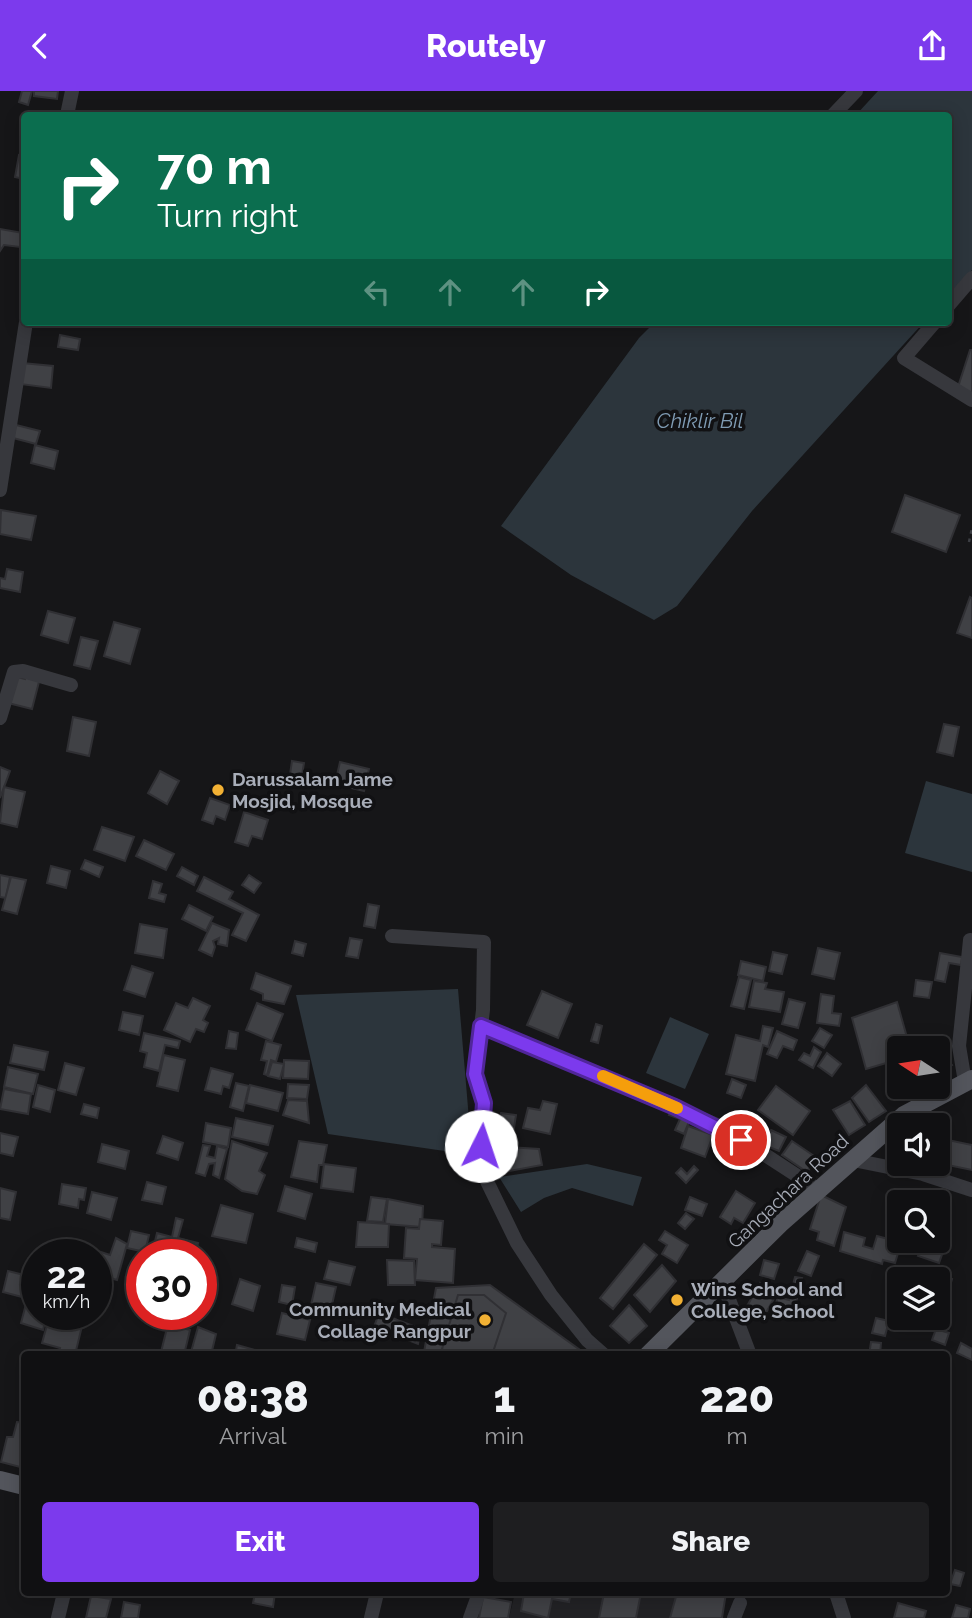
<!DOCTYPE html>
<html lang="en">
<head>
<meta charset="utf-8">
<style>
	:root { --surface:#101012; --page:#1e1e20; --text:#f1f3f6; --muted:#9c9d9f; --line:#303032; --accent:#7c3aed }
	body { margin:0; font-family:Raleway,sans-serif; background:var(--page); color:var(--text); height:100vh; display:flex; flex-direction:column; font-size:26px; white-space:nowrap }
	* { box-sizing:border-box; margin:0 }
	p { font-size:23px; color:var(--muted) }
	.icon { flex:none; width:38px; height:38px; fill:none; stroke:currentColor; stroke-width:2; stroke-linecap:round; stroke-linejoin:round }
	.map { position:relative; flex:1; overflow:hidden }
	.details { position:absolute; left:21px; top:1260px; width:929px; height:245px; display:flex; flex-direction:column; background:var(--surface); border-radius:7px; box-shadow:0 4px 18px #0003,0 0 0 2px var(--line) }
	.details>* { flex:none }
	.hud { position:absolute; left:21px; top:21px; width:931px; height:214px; border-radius:7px; box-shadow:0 4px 18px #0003,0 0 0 2px var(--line); background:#0b6e4f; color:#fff; overflow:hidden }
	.needle { width:46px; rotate:282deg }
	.fabs { position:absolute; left:887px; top:945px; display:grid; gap:14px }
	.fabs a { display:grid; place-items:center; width:63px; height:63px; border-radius:7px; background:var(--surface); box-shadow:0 4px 18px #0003,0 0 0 2px var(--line); font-size:35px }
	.speed { position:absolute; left:21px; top:1148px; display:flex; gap:14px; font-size:35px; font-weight:700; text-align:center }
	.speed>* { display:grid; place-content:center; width:91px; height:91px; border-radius:50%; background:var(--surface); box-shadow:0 4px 18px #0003,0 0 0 2px var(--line); line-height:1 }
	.speed small { font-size:18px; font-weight:400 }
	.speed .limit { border:10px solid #d22; background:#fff; color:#111 }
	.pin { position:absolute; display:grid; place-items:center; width:60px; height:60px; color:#fff; margin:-30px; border:4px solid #fff; border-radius:50%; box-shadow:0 2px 7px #0007 }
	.me { position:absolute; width:77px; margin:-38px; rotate:4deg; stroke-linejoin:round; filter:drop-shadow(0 0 5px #0008) }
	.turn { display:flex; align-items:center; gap:24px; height:147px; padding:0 21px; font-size:32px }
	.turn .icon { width:91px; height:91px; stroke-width:2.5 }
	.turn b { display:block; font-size:49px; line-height:60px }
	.lanes { display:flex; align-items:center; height:66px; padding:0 21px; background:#0003; justify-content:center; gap:35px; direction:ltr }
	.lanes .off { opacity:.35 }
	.eta { display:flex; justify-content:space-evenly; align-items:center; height:119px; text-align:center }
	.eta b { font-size:42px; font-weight:800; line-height:49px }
	.action { display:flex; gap:14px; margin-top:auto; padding:14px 21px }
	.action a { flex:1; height:80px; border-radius:7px; background:var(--accent); color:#fff; font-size:28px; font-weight:800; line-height:80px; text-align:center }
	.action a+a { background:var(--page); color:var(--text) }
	header { display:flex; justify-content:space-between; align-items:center; height:91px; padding:0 21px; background:var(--accent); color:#fff; font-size:32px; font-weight:800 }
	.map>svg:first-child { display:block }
	.built { fill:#222225 }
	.water { fill:#2c353c }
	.building { fill:#404145; stroke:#303034; stroke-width:2 }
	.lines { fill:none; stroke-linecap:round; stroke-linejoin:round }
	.path { stroke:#3d3f44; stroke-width:2.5; stroke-dasharray:3.5 5; stroke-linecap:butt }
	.minor { stroke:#37383d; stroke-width:14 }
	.major { stroke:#53555c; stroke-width:18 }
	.route-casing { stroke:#51269a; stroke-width:18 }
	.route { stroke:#7c3aed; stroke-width:12 }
	.slow { stroke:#f59e0b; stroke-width:12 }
	.poi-dot { fill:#f2b134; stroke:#111113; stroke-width:2.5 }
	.labels { text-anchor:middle; stroke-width:7; stroke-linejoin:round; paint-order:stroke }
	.poi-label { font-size:19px; font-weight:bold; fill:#a8adb8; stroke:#111113; text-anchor:start }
	.street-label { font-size:19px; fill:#a8adb8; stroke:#111113 }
	.water-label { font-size:21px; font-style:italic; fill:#7f9bb3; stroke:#111113 }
</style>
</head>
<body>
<header><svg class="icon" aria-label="back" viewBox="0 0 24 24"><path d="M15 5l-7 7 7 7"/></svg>Routely<svg class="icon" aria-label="share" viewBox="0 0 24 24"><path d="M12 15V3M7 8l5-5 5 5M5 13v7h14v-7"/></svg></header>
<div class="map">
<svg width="972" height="1527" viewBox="0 0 972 1527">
	<rect width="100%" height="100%" fill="#161618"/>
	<polygon class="built" points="515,1502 726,1502 720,1527 509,1527"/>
	<g class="water">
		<polygon points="878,0 972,0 972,179 949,205 948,24 856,24"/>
		<polygon points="655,231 924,231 752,420 677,515 654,529 571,484 501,435 639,247"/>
		<polygon points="926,690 972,703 972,781 905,762"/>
		<polygon points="458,898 472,1064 328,1043 296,904"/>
		<polygon points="670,926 709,943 685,998 646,982"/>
		<polygon points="587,1073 642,1086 633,1115 572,1097 544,1107 521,1121 499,1086"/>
	</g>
	<g class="building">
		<polygon points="22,0 32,0 28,14 19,11"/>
		<polygon points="34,0 58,0 57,8 34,5"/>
		<polygon points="19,64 24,65 24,88 15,86"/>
		<polygon points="0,138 23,142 20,156 4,154 0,160"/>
		<polygon points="60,244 80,248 78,259 58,256"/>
		<polygon points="970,259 972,259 972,302 958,296"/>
		<polygon points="22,272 53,275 51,297 20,293"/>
		<polygon points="16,334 40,340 36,353 13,347"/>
		<polygon points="35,354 58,360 54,378 31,372"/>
		<polygon points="905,404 960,424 946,461 892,441"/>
		<polygon points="1,419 36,425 31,449 0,443"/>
		<polygon points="7,478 23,481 20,501 0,497 0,487 5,488"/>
		<polygon points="970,506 972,507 972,547 957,542"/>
		<polygon points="48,520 75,527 68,552 41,544"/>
		<polygon points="114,531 140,538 130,573 104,565"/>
		<polygon points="81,546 98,550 90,578 74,574"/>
		<polygon points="27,580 41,583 32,618 4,611 10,584 25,588"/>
		<polygon points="73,626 96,631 89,665 67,660"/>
		<polygon points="944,633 959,636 953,665 937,661"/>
		<polygon points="292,670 304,672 302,684 307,685 305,692 289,690"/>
		<polygon points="340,671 369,678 364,700 335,693"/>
		<polygon points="0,676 10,680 0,707"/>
		<polygon points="160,680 179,690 167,713 148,702"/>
		<polygon points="4,696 25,701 17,736 0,732"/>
		<polygon points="210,707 230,714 225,729 216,725 213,733 202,729"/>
		<polygon points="244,721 268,729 262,748 252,745 248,755 235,751"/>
		<polygon points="102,736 134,746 125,770 94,759"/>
		<polygon points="144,749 174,763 166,779 136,765"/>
		<polygon points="85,769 103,776 99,786 81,778"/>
		<polygon points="51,775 70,780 66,797 47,792"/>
		<polygon points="182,776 198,785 194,794 177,785"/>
		<polygon points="0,784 10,786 6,807 0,806"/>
		<polygon points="249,784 261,792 254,802 242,794"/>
		<polygon points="11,786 26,789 17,823 2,819"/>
		<polygon points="204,786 233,801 229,808 259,824 246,850 232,844 243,822 197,800"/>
		<polygon points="153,790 162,793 159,802 166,804 164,811 149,807"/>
		<polygon points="368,813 379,815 375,837 364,835"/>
		<polygon points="189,814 213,826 206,840 182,828"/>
		<polygon points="212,832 229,839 227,855 218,853 219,847 213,850 215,856 212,865 199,859"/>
		<polygon points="140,833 167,838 163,867 135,862"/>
		<polygon points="350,847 362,849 358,867 346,865"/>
		<polygon points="295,850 306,853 303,865 292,862"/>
		<polygon points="818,857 840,862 834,888 812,883"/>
		<polygon points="773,861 787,864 782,883 769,880"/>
		<polygon points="940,862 962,866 961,874 949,872 945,891 935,889"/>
		<polygon points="741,870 766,876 763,890 738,884"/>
		<polygon points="132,875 153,882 145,906 124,899"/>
		<polygon points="256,882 291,895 284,913 263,909 263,903 251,898"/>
		<polygon points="739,886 751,889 744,918 731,915"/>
		<polygon points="916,889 932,891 929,907 914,905"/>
		<polygon points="754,890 767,892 765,898 784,901 780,921 749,916"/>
		<polygon points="542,900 572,913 558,947 527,934"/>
		<polygon points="821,903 834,905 832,922 841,923 839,935 817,932"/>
		<polygon points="193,907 210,915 203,929 208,932 204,941 196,938 190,951 164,939 176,912 188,917"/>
		<polygon points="789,908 805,912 798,937 782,933"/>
		<polygon points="897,911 910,957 900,957 900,968 866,978 852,927"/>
		<polygon points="257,912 283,923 272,950 246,939"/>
		<polygon points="123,921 143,925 139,944 119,939"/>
		<polygon points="596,933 602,935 598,952 591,950"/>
		<polygon points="763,935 773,937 768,956 763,954 755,990 726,983 736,944 760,950"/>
		<polygon points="820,937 832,944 824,957 812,950"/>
		<polygon points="229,940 238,942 236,958 226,957"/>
		<polygon points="777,940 797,949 793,959 783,955 777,967 767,963"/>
		<polygon points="144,942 180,950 178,957 165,954 159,980 144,976 147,962 140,960"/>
		<polygon points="266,950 281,954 276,971 271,969 267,984 264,983 267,970 261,969"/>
		<polygon points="14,954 48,961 44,979 10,972"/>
		<polygon points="814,956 821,961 813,977 799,969 804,962 810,965"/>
		<polygon points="827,962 841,973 832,985 818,975"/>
		<polygon points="164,964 185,969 178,1000 157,995"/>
		<polygon points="944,964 952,974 938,984 938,968"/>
		<polygon points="284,969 309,970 308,988 283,987"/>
		<polygon points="272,971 284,973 280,988 268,985"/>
		<polygon points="65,972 84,977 76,1004 58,999"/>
		<polygon points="8,976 38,983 33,1003 4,996"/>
		<polygon points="211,977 233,983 229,997 223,995 221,1003 205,999"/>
		<polygon points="732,988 746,994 741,1007 727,1002"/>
		<polygon points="236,992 249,995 243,1020 230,1016"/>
		<polygon points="288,993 309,994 307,1008 287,1007"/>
		<polygon points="38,994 55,999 50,1021 33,1016"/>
		<polygon points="250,994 283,1002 278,1020 246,1012"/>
		<polygon points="866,994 886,1020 869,1031 852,1007"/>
		<polygon points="776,995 810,1020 793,1044 758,1019"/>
		<polygon points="4,998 31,1003 28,1023 0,1018"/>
		<polygon points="288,1009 307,1010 309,1032 283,1024"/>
		<polygon points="543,1010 557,1013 550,1043 523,1037 528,1017 540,1019"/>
		<polygon points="850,1010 865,1034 849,1044 833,1019"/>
		<polygon points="84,1013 99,1017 97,1027 81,1023"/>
		<polygon points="671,1019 691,1026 684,1043 675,1039 680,1028 669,1024"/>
		<polygon points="501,1022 516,1024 514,1037 499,1035"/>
		<polygon points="236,1027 273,1035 268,1054 232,1046"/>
		<polygon points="206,1032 231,1037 228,1056 203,1051"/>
		<polygon points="688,1035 713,1044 705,1066 681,1057"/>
		<polygon points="771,1039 786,1046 779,1060 764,1054"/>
		<polygon points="0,1042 18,1046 13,1065 0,1062"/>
		<polygon points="163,1045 183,1052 178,1069 157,1062"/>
		<polygon points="938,1047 972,1054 972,1079 938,1072"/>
		<polygon points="232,1050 267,1062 259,1080 265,1084 257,1103 242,1100 225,1088"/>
		<polygon points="299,1050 327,1054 323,1074 319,1074 317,1091 291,1086"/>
		<polygon points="792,1050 817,1067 807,1081 782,1064"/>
		<polygon points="102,1053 129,1060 125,1078 98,1071"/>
		<polygon points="203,1054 210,1055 207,1065 215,1067 217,1055 227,1058 219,1087 213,1084 215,1072 209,1073 205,1085 196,1082"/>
		<polygon points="495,1055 539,1058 542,1074 499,1082"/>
		<polygon points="324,1073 356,1077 353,1101 321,1097"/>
		<polygon points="694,1075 698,1079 686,1092 676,1082 681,1077 687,1083"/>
		<polygon points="147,1091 166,1096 162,1113 142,1109"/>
		<polygon points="62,1093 86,1097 84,1109 79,1108 78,1117 59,1113"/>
		<polygon points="285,1095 312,1103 305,1128 278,1120"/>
		<polygon points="0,1097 16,1101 10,1129 0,1127"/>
		<polygon points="931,1098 947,1102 942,1126 938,1125 938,1111 928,1111"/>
		<polygon points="736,1100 755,1112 743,1132 734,1127 731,1133 720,1126"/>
		<polygon points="92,1101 117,1107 111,1129 87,1122"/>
		<polygon points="821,1104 846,1116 834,1155 817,1149 819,1141 810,1138"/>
		<polygon points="371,1106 387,1108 383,1131 367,1130"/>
		<polygon points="690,1106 707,1113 702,1125 685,1119"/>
		<polygon points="388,1108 423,1115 422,1136 385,1133"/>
		<polygon points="221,1114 253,1123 246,1152 212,1145"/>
		<polygon points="686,1122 694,1128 685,1138 678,1132"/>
		<polygon points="176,1127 183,1129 178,1147 198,1152 195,1164 152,1162 157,1142 172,1146"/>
		<polygon points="420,1128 443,1130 441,1154 432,1153 432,1156 455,1158 453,1192 415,1189 417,1168 404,1167 406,1137 419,1138"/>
		<polygon points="358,1131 389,1133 388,1156 356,1156"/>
		<polygon points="131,1140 149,1144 145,1161 127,1157"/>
		<polygon points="665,1140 688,1154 677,1172 662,1163 667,1154 659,1149"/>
		<polygon points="938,1140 949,1144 939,1172 918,1165 924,1150 938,1150"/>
		<polygon points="844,1141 865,1147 863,1155 873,1158 877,1145 892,1149 890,1156 899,1159 895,1172 883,1169 882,1173 840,1160"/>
		<polygon points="116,1147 127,1153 117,1189 96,1183 94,1164 95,1159 110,1164"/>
		<polygon points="297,1147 317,1152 315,1161 295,1156"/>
		<polygon points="644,1153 657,1164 613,1218 600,1207"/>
		<polygon points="807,1160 819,1165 811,1185 798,1180"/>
		<polygon points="387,1169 414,1170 415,1194 388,1194"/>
		<polygon points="764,1169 779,1173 774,1188 760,1184"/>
		<polygon points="329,1170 355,1176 350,1194 324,1188"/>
		<polygon points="662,1174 676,1190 650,1221 634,1204"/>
		<polygon points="8,1180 28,1185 22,1206 3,1201"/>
		<polygon points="795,1186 802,1187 794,1220 775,1215 778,1206 789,1209"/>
		<polygon points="943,1186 952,1188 947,1206 939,1204"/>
		<polygon points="240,1188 260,1195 253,1220 232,1213"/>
		<polygon points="316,1192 336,1196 331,1218 311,1214"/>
		<polygon points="760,1192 777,1202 763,1227 746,1217"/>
		<polygon points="282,1194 295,1196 292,1214 279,1211"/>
		<polygon points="490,1194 587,1264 424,1261 436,1197"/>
		<polygon points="458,1204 484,1204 506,1222 492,1264 448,1264 442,1258"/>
		<polygon points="26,1213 37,1216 37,1223 47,1223 43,1239 21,1232"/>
		<polygon points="629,1214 647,1235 629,1252 610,1235"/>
		<polygon points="282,1222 310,1229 305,1249 277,1243"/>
		<polygon points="379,1222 421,1238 418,1253 374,1236"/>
		<polygon points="154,1223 179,1223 177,1233 153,1227"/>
		<polygon points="49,1227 82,1235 75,1264 59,1262 60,1257 42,1252"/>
		<polygon points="876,1227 889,1230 885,1245 872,1242"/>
		<polygon points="174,1235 190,1239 184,1264 161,1261 167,1237 174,1239"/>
		<polygon points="198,1236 216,1243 211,1264 191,1261"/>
		<polygon points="936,1238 949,1242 945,1254 932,1249"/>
		<polygon points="871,1251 881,1252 880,1264 869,1264"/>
		<polygon points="961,1252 972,1258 972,1269 957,1262"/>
		<polygon points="237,1254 259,1260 258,1264 235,1264"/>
		<polygon points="17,1331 24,1332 24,1377 1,1371 7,1346 13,1346"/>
		<polygon points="955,1479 964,1482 960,1495 950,1493"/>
		<polygon points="255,1502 275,1502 273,1516 253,1512"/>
		<polygon points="524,1502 571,1502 569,1511 552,1508 548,1527 521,1520"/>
		<polygon points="604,1502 641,1502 636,1527 599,1527"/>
		<polygon points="677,1502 726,1502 722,1527 670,1527"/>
		<polygon points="91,1505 111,1508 106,1527 86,1527"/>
		<polygon points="483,1506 511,1511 508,1527 479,1527"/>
		<polygon points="124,1511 140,1514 138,1527 121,1527"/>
		<polygon points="898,1512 926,1520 924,1527 894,1527"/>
		<polygon points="956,1514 970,1518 968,1527 952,1527"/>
	</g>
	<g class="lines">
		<polyline class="path" points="969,451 972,437"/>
		<g class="minor">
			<polyline points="67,24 72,0"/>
			<polyline points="833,24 856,0"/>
			<polyline points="948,215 972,187"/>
			<polyline points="935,231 904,267 972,309"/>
			<polyline points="0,399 26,231"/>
			<polyline points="0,627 14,581 23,580 71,594"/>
			<polyline points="392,845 484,851 483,919 475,983 484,1012 480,1076 517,1152 551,1204 587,1249 604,1264"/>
			<polyline points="481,935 724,1037 819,1099"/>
			<polyline points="965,991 959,955 970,849"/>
			<polyline points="853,1069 923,1083 972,1099"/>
			<polyline points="722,1190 750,1264"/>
			<polyline points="836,1502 844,1527"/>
			<polyline points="58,1527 64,1502"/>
			<polyline points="371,1527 377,1502"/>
			<polyline points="470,1527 479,1502"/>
			<polyline points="734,1527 740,1512"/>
		</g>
		<g class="major">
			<polyline points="648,1264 780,1133 904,1024 972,988"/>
			<polyline points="0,1389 24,1395"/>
		</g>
	</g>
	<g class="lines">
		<defs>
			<polyline id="route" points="481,1055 484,1012 475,983 481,935 675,1016 741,1049"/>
		</defs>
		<use href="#route" class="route-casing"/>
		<use href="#route" class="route"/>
		<polyline class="slow" points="603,985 677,1017"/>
	</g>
	<g class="poi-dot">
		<circle cx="218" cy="699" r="7"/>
		<circle cx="677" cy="1209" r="7"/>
		<circle cx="485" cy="1229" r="7"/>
	</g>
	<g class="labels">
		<g class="poi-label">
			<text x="232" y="695">Darussalam Jame<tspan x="232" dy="22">Mosjid, Mosque</tspan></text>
			<text x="691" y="1205">Wins School and<tspan x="691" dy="22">College, School</tspan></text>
			<text x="471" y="1225" text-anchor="end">Community Medical<tspan x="471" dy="22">Collage Rangpur</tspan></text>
		</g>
		<g class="street-label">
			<text transform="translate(788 1100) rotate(-43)" y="7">Gangachara Road</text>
		</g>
		<g class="water-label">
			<text x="700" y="337">Chiklir Bil</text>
		</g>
	</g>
</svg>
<div class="fabs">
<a><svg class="needle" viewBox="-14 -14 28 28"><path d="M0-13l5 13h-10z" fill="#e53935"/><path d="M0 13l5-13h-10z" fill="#9c9d9f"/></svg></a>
<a><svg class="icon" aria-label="sound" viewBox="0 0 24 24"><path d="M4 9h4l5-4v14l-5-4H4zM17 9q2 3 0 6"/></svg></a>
<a><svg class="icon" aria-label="search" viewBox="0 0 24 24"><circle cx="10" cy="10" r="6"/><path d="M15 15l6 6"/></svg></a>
<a><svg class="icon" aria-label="layers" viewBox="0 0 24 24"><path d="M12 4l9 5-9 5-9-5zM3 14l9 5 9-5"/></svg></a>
</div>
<div class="speed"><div>22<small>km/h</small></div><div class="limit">30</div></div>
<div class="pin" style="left:741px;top:1049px;background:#d93025"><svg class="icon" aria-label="arrive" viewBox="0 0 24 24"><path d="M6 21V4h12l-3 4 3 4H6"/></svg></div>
<svg class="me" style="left:481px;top:1055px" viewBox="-20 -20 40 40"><circle r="19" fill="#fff"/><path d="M0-13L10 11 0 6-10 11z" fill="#7c3aed"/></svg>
<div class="hud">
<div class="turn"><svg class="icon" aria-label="right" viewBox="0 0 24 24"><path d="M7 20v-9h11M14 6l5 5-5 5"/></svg><div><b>70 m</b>Turn right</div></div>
<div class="lanes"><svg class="icon off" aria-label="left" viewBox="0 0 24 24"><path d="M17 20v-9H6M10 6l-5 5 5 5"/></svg><svg class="icon off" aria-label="ahead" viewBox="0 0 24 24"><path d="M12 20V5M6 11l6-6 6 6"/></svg><svg class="icon off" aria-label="ahead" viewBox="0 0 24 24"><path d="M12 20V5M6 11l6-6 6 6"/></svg><svg class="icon" aria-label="right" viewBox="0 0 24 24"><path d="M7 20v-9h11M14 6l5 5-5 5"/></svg></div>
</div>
<section class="details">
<div class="eta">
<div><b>08:38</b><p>Arrival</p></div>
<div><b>1</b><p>min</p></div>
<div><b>220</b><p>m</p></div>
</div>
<div class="action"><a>Exit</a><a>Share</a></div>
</section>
</div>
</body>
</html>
